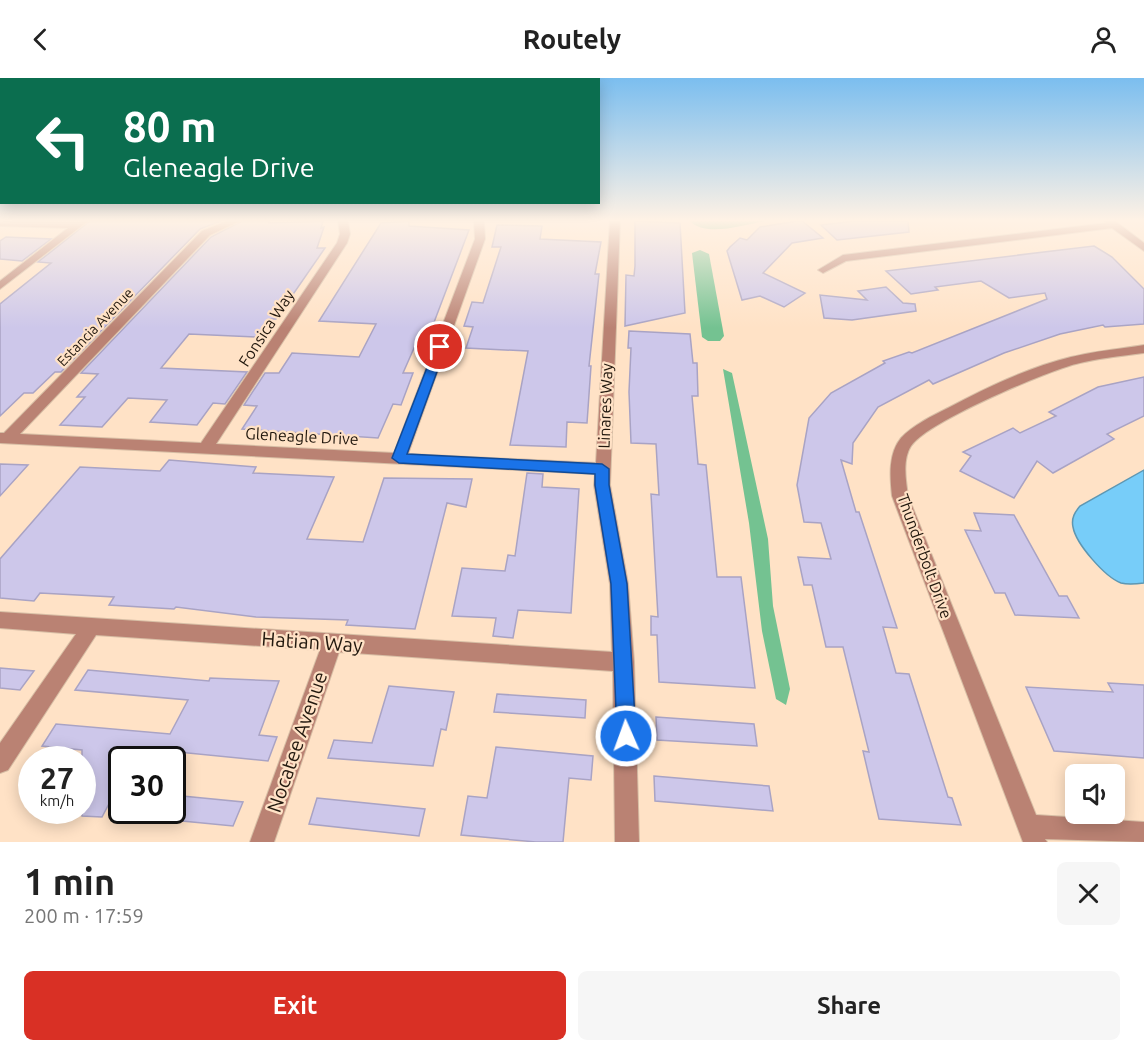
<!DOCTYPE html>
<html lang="en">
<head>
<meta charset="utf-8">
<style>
	:root { --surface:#fff; --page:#f6f6f6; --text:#222; --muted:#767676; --accent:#d93025 }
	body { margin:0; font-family:Ubuntu,sans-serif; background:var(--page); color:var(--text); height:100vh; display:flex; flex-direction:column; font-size:22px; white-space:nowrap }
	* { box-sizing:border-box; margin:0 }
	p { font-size:20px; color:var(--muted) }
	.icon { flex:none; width:33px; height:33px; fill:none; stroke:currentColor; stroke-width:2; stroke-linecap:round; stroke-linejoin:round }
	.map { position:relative; height:764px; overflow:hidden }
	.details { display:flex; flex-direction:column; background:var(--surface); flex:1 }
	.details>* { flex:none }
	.top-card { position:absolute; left:0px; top:0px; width:600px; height:126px; box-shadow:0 3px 15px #0003; background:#0b6e4f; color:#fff; overflow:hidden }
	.controls { position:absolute; left:1065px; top:686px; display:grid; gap:12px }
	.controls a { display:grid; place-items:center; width:60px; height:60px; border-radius:9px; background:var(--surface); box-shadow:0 3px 15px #0003; font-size:30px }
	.speed { position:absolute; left:18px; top:668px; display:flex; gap:12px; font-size:30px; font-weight:700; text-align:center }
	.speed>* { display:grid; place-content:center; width:78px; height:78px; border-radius:50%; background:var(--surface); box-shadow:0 3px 15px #0003; line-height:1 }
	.speed small { font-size:15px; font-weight:400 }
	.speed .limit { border:3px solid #111; border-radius:9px; background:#fff; color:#111 }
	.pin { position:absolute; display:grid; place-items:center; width:51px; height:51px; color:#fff; margin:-26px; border:3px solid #fff; border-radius:50%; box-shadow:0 2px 6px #0007 }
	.me { position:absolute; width:66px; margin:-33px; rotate:358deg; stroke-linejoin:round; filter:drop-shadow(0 0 4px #0008) }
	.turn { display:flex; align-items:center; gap:21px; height:126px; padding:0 24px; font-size:27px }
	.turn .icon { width:78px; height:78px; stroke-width:2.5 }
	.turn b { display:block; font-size:42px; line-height:51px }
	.round { display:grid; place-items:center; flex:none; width:63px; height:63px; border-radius:9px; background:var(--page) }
	.headline { display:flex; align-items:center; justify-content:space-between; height:102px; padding:0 24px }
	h1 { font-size:36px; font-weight:700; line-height:45px }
	.action { display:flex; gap:12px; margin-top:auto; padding:12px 24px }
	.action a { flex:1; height:69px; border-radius:9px; background:var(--accent); color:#fff; font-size:24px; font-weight:700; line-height:69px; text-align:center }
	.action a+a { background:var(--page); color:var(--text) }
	header { display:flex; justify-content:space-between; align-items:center; height:78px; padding:0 24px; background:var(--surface); font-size:27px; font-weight:700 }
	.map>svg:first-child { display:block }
	.forest { fill:#74c291 }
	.water { fill:#77cdf9; stroke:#5e97b2; stroke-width:1.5 }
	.building { fill:#cdc7ea; stroke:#a9a3c4; stroke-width:1.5 }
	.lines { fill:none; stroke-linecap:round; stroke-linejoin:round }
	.minor-casing { stroke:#d7bea5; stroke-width:2 }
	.minor { fill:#ba8273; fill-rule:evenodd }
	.route { fill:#1a73e8; stroke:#114b97; stroke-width:1.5 }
	.labels { text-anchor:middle; stroke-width:4.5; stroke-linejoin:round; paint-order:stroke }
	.far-street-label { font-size:14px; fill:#22180e; stroke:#ffe2c6 }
	.street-label { font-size:16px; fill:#22180e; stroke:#ffe2c6 }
	.near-street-label { font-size:20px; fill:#22180e; stroke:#ffe2c6 }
</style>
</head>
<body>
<header><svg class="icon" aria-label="back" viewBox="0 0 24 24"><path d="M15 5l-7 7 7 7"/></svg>Routely<svg class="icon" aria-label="person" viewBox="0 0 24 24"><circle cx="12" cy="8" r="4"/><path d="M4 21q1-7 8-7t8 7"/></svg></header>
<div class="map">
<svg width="1144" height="764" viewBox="0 0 1144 764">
	<rect width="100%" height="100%" fill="#ffe2c6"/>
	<g class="forest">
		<path d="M690,143H765C745,146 706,160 690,143Z"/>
		<polygon points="700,172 709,176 724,258 720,263 708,263 702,259 692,175"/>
		<polygon points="723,291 732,295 768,461 773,528 790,611 786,627 776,621 762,553 749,445"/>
	</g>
	<path class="water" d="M1144,392V505C1137,506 1128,507 1121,505C1105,499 1076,466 1073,449C1071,440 1075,434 1080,428Z"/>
	<g class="building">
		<polygon points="90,143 221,143 200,151 61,294 55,294 33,315 24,315 0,338 0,226 51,185 38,184"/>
		<polygon points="242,143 269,143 269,145 323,143 321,150 324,149 317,170 325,170 276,241 270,241 257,259 189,256 161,290 247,294 225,326 213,325 197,347 150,344 167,322 128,320 102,349 60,347 85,319 77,319 98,296 81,295 211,159"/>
		<polygon points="409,143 409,148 469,152 433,247 426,262 418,261 403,295 413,295 401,327 393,326 378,360 242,351 257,328 244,327 265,295 279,295 292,275 359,279 376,246 319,243 381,145"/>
		<polygon points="635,143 680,145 685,235 625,248 626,197 634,198 635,188"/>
		<polygon points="797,143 802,143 823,160 792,165 763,195 805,215 784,229 760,218 742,222 727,173 730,169 740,160 747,162 760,149"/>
		<polygon points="854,143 908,143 909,154 837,162 821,147"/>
		<polygon points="497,147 542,148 540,161 601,164 595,196 599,196 589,288 591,288 587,345 567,344 566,369 510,367 528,273 466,270 473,249 464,248 472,224 483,225 501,169 492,169"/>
		<polygon points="6,159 51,161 22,183 0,181 0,163"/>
		<polygon points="1094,168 1112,179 1144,211 1144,246 1105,249 1103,247 1060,256 1004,275 933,306 929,302 878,329 853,365 852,386 841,382 856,434 859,434 897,550 883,549 896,595 909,596 948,719 952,720 961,747 879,741 863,673 869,674 843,569 826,569 812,507 804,507 798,479 831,481 821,445 804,444 797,407 809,340 831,315 885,285 883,283 909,274 912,275 1047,221 1045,215 1009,220 981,203 935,209 938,212 911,216 886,193"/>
		<polygon points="886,209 903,225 915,226 916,233 852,242 824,240 820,217 867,222 858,213"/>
		<polygon points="629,253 690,256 693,285 697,285 698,318 692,318 698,386 706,387 717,499 741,499 755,610 659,604 657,557 651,557 651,538 658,539 651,416 659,417 656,366 631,365 629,314 631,270 628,270"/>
		<polygon points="1144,299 1144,338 1107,356 1114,361 1053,395 1037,383 1014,420 960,393 971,378 963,374 1013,350 1020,355 1056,338 1049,334 1098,309"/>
		<polygon points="169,382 256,389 253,395 334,399 307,461 363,464 384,400 472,401 466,429 447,425 415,551 346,547 348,542 256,539 176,529 174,531 109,527 114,519 40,515 34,523 0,520 0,481 80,389 160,393"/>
		<polygon points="0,386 28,387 0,418"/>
		<polygon points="527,395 543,396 542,409 579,411 571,535 518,532 513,560 493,558 496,540 452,538 462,490 505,493 508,477 515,478"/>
		<polygon points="974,435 1014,437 1059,518 1067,518 1079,540 1015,537 1005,515 995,515 965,452 981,453"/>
		<polygon points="0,590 34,593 20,612 0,610"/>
		<polygon points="88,592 209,603 210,600 279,603 259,657 277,659 268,683 148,671 144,677 122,675 122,701 102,739 82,738 82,672 42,668 56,646 170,656 188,622 75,612"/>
		<polygon points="1108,605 1144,607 1144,680 1054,673 1026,609 1113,614"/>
		<polygon points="389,608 454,614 446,652 441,651 433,688 328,680 334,662 372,665"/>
		<polygon points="497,616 586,622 585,640 494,634"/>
		<polygon points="656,639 754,646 757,668 657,662"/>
		<polygon points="496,669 593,678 591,702 569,700 563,764 536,764 461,757 468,718 487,720"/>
		<polygon points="654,698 769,708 773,733 655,723"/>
		<polygon points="172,717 243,724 233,748 172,742"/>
		<polygon points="317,720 425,731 419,758 309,746"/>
	</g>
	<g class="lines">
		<defs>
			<g id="minor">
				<polygon points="0,143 76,144 88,143 0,211 0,203 68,150 0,148"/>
				<polygon points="227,143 240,143 210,157 20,356 201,365 337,165 340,156 338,143 348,143 350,156 347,165 216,366 394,375 475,161 474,143 484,143 485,161 408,376 596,385 610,143 620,143 610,407 628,506 634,584 639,764 615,764 613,593 339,574 274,764 250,764 320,572 96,557 8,692 0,695 0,665 76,556 0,550 0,534 612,574 610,506 594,407 595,396 0,365 0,355 4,355 202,153"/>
				<polygon points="1104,143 1115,143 1144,165 1144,173 1112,150 846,183 823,195 818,192 843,177 1106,145"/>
				<path d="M1144,267V275C1121,278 1098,280 1076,286C1045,294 927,344 911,368C902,382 906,403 908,418L1036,737L1144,744V764L1045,761L1047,764H1023L892,418C890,399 888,376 901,360C913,347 932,338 948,330C986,310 1029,289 1071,279C1095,273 1120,271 1144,267Z"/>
			</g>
		</defs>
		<use href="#minor" class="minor-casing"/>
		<use href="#minor" class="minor"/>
	</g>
	<linearGradient id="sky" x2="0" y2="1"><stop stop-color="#7bbeef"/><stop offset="0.57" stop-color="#fff2e5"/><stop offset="1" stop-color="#fff2e5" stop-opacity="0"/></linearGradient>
	<rect width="1144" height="250" fill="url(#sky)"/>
	<polygon class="route" points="440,266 446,269 407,376 602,386 609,391 609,407 627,506 636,658 633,665 626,668 619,665 617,658 611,506 595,407 595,396 399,385 392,380 435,269"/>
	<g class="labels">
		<g class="far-street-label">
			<text transform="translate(95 249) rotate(-46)" y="5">Estancia Avenue</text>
		</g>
		<g class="street-label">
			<text transform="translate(266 250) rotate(-57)" y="6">Fonsica Way</text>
			<text transform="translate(605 328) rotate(-88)" y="6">Linares Way</text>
			<text transform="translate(302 358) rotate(3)" y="6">Gleneagle Drive</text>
			<text transform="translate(925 478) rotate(70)" y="6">Thunderbolt Drive</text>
		</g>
		<g class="near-street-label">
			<text transform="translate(312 564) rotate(4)" y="7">Hatian Way</text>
			<text transform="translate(297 664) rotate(-71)" y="7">Nocatee Avenue</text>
		</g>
	</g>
</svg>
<div class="controls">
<a><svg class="icon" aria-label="sound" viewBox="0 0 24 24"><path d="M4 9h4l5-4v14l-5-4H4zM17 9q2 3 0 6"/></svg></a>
</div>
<div class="speed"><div>27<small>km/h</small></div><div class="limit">30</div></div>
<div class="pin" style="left:440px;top:269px;background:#d93025"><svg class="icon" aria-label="arrive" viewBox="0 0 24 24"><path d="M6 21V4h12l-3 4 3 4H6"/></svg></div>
<svg class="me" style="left:626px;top:658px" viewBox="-20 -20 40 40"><circle r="17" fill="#1a73e8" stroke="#fff" stroke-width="3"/><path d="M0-11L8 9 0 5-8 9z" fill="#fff"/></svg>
<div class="top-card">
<div class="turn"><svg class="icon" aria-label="left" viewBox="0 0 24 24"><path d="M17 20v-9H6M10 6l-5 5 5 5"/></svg><div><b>80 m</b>Gleneagle Drive</div></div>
</div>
</div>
<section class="details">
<div class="headline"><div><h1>1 min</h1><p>200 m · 17:59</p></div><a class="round"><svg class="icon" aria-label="close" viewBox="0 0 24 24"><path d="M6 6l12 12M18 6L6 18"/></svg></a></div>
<div class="action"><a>Exit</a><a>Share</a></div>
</section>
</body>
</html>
